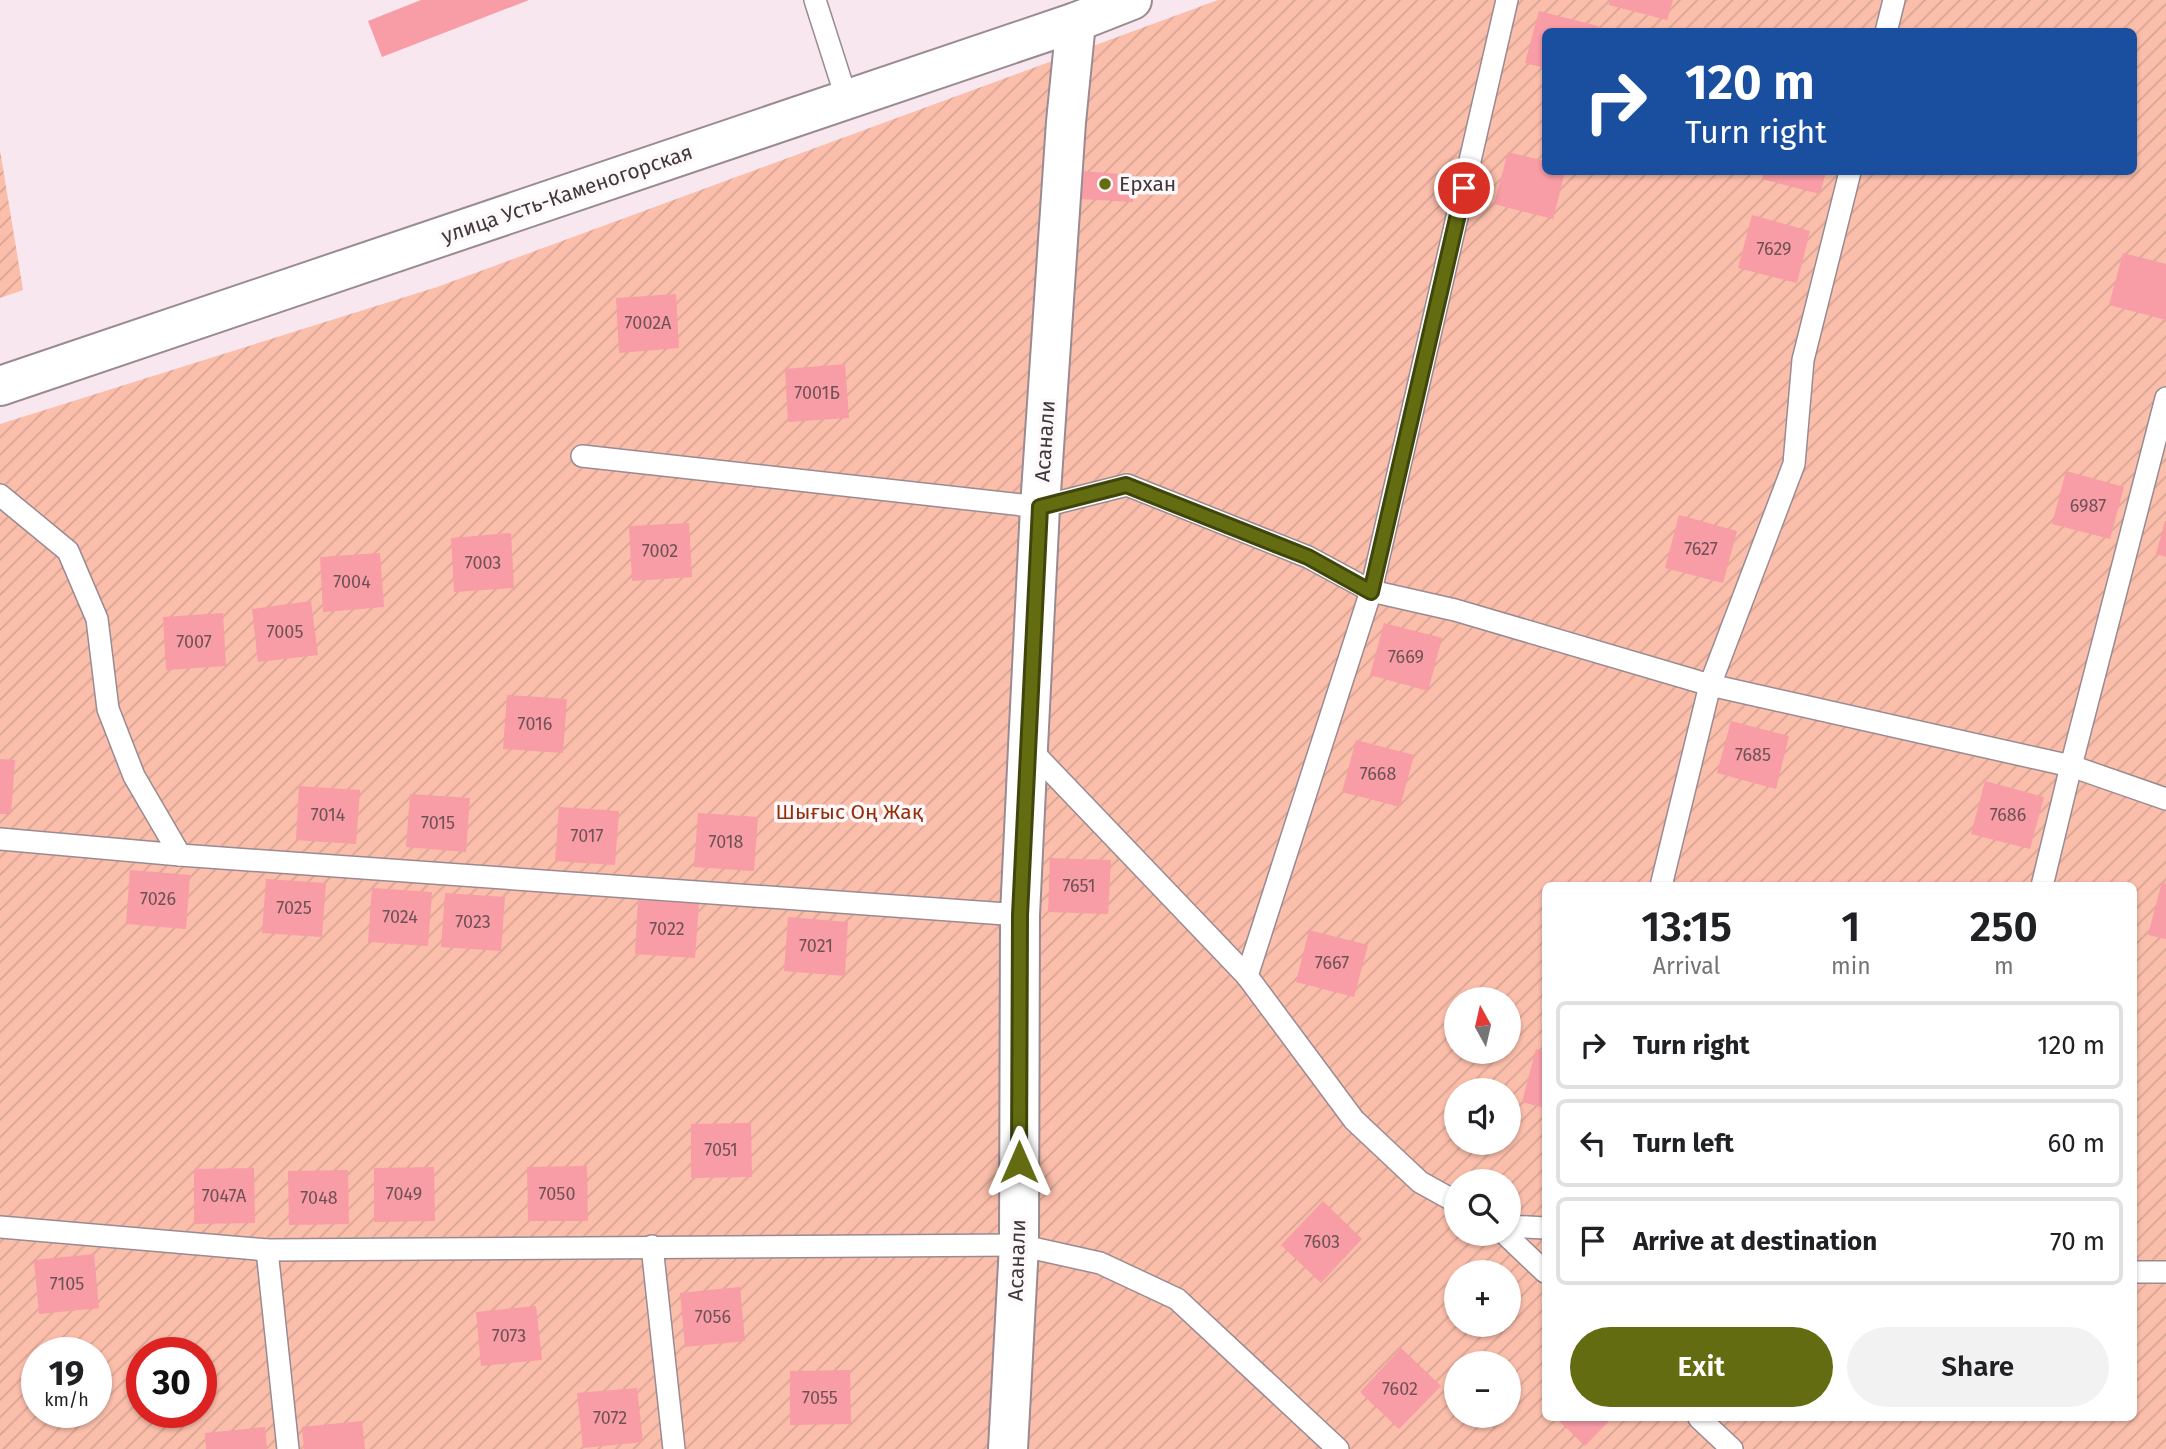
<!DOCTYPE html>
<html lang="en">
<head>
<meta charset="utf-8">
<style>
	:root { --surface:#fff; --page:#f2f2f2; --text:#202124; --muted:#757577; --line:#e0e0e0; --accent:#636c11 }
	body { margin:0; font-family:"Fira Sans",sans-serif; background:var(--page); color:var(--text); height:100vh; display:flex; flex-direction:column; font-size:26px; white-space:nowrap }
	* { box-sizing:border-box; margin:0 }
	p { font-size:23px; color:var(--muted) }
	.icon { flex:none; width:38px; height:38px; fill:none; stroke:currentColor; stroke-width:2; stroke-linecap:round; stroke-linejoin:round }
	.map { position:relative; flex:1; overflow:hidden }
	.drawer { position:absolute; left:1542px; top:882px; width:595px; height:539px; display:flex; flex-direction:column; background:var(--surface); border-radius:10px; box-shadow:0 2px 5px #0004 }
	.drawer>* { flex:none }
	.hud { position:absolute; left:1542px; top:28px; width:595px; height:147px; border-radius:10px; box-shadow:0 2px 5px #0004; background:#1a4fa0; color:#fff; overflow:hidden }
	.needle { width:46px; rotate:352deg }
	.controls { position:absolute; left:1444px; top:987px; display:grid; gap:14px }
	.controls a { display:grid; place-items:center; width:77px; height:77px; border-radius:50%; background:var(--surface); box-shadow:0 2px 5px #0004; font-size:35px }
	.speed { position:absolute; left:21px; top:1337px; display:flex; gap:14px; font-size:35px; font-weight:700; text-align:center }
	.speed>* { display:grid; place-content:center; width:91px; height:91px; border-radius:50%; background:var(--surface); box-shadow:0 2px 5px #0004; line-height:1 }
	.speed small { font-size:18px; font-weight:400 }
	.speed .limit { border:10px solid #d22; background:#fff; color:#111 }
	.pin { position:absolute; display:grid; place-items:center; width:60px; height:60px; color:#fff; margin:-30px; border:4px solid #fff; border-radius:50%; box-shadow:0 2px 7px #0007 }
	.me { position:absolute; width:77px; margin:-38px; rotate:0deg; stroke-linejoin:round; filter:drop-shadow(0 0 5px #0008) }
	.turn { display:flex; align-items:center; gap:24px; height:147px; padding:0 28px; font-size:32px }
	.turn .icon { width:91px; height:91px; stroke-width:2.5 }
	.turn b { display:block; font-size:49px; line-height:60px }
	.eta { display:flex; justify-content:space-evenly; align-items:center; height:119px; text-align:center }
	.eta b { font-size:42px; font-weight:600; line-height:49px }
	.primary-button { display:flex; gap:14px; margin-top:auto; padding:14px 28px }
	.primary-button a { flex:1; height:80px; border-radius:42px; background:var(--accent); color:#fff; font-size:28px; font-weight:600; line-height:80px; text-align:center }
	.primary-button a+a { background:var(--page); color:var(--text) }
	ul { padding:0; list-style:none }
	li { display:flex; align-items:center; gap:21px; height:88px; margin:0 14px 10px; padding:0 14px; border:4px solid var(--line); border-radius:10px }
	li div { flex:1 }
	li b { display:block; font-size:26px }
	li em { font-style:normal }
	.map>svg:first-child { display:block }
	.garden { fill:url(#garden-furrows); fill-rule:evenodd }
	.building { fill:#f89ca6 }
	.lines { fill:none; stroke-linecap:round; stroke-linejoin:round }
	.service-casing { stroke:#9a8a91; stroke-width:24 }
	.minor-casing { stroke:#9a8a91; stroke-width:42 }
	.tertiary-casing { stroke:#9a8a91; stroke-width:42 }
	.service { stroke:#fff; stroke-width:21 }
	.minor { stroke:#fff; stroke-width:38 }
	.tertiary { stroke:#fff; stroke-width:38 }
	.route-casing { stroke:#40460b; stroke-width:18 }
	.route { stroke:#636c11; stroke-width:12 }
	.poi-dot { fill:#636c11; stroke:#fff8fb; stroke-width:2.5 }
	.labels { text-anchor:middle; stroke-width:7; stroke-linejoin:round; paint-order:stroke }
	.number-label { font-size:18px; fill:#6e5256 }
	.poi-label { font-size:21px; fill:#40393c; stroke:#fff8fb; text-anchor:start }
	.street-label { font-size:21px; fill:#40393c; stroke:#fff8fb }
	.park-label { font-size:21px; fill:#93300a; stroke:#fff8fb }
</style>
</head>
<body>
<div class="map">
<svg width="2166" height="1449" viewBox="0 0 2166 1449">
	<defs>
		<pattern id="garden-furrows" width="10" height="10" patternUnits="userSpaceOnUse" patternTransform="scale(1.75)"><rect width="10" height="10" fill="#fbbeab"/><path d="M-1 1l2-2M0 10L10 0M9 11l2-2" fill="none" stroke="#d8a494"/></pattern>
	</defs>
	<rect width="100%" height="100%" fill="#f9e7f0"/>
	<g class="garden">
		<path d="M1218,0H2166V1449H0V424L437,287ZM1545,32H2133V172H1545ZM1545,886H2133V1418H1545ZM1456,999H1508V1052H1456ZM1456,1090H1508V1143H1456ZM1456,1181H1508V1234H1456ZM1456,1272H1508V1325H1456ZM37,1353H96V1412H37ZM142,1353H201V1412H142ZM1456,1363H1508V1416H1456Z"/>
		<polygon points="0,150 23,290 0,298"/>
	</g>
	<g class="building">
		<polygon points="421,0 529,0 382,57 368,21"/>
		<polygon points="1610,0 1673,0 1667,20 1609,5"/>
		<polygon points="1539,11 1598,26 1596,32 1545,32 1545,68 1525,63"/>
		<polygon points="1508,152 1545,161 1545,172 1565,172 1553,219 1494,204"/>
		<polygon points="1081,171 1134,175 1133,202 1079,199"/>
		<polygon points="1764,172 1826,172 1820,194 1762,179"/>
		<polygon points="1752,215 1810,231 1797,283 1738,268"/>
		<polygon points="2123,253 2166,264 2166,320 2109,305"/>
		<polygon points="676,294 679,348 619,353 616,298"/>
		<polygon points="845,364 849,418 788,422 785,369"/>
		<polygon points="2066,471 2124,487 2110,539 2052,524"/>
		<polygon points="1679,515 1737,531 1723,583 1665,568"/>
		<polygon points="2165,521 2166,521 2166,557 2156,554"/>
		<polygon points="689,523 692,577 632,581 629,526"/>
		<polygon points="511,533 514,588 454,592 451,538"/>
		<polygon points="380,553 384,607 323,612 320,557"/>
		<polygon points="311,601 318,655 258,662 252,609"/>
		<polygon points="223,613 226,666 166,670 163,617"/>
		<polygon points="1384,623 1442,638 1428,691 1370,675"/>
		<polygon points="507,695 567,699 563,753 503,749"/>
		<polygon points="1731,721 1789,736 1776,789 1717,773"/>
		<polygon points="1356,740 1414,755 1400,807 1342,792"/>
		<polygon points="0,759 15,760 11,814 0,814"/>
		<polygon points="1985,781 2044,797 2030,849 1971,834"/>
		<polygon points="299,786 360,790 356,844 296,840"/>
		<polygon points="410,794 470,798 466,852 406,847"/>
		<polygon points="559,807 619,811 615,865 555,861"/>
		<polygon points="698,813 758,817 754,871 694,867"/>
		<polygon points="1050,858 1111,860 1108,914 1048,912"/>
		<polygon points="130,870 190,875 186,929 126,924"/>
		<polygon points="266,879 326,883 322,937 262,933"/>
		<polygon points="2162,882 2166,883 2166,939 2148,935"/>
		<polygon points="372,888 432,892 428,946 368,942"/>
		<polygon points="445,893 505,897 501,951 441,947"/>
		<polygon points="638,900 699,904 695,958 635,954"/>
		<polygon points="788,917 848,922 845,976 784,971"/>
		<polygon points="1309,930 1368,945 1354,997 1296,982"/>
		<polygon points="1536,1049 1545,1052 1545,1108 1522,1102"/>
		<polygon points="751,1123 752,1177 691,1178 691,1124"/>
		<polygon points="587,1166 588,1221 528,1221 527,1167"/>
		<polygon points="434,1167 435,1221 374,1222 374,1168"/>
		<polygon points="254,1168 255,1223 194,1224 194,1169"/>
		<polygon points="348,1170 349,1224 289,1225 288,1171"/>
		<polygon points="1323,1201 1362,1239 1321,1283 1281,1245"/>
		<polygon points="94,1254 99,1308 39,1314 34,1260"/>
		<polygon points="740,1287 745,1341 685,1347 680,1293"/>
		<polygon points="536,1306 542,1360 481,1366 476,1312"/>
		<polygon points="1401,1348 1441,1386 1399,1429 1360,1392"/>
		<polygon points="850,1370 851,1424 790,1425 790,1371"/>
		<polygon points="637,1388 643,1442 583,1448 577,1393"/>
		<polygon points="1556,1418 1612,1418 1585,1446"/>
		<polygon points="362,1421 365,1449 304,1449 302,1427"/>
		<polygon points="265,1427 267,1449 206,1449 205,1433"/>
	</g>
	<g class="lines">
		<defs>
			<g id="service">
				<polyline points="815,0 847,100"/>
				<polyline points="1886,32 1894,0"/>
				<polyline points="582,456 1040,507 1127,485 1308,557 1371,591 1455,610 1710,685 2071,766 2166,799"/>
				<polyline points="0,495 68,551 97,619 108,709 134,776 180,855"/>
				<polyline points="1028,747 1247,976"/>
				<polyline points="0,839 180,855 1020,915"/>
				<polyline points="1661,886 1710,685 1794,464 1803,360 1850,172"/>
				<polyline points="2042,886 2071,766 2166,398"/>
				<polyline points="1456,1202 1420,1182 1354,1120 1247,976 1371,591 1507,0"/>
				<polyline points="1508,1226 1545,1228"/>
				<polyline points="0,1227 267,1250 1019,1245 1100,1263 1177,1299 1338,1449"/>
				<polyline points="1505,1234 1545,1272"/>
				<polyline points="652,1246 674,1449"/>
				<polyline points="267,1250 288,1449"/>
				<polyline points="2133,1272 2166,1272"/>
				<polyline points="1699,1418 1732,1449"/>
			</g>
			<polyline id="minor" points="1008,1449 1019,1245 1020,915 1028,747 1040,507 1066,122 1076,22"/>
			<polyline id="tertiary" points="0,386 1076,22 1132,0"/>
		</defs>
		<use href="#service" class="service-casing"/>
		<use href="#minor" class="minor-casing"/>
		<use href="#tertiary" class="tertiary-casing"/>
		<use href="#service" class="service"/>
		<use href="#minor" class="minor"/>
		<use href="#tertiary" class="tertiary"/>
	</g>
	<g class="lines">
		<defs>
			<polyline id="route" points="1019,1162 1020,915 1040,507 1126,485 1308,557 1371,592 1464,188"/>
		</defs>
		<use href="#route" class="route-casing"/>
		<use href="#route" class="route"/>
	</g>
	<circle class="poi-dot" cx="1105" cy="184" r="7"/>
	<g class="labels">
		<g class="number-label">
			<text x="1774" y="255">7629</text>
			<text x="648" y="329">7002А</text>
			<text x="817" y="399">7001Б</text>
			<text x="2088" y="512">6987</text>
			<text x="1701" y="555">7627</text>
			<text x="660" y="557">7002</text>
			<text x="483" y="569">7003</text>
			<text x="352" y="588">7004</text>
			<text x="285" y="638">7005</text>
			<text x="194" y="648">7007</text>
			<text x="1406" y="663">7669</text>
			<text x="535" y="730">7016</text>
			<text x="1753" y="761">7685</text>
			<text x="1378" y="780">7668</text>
			<text x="328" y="821">7014</text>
			<text x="2008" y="821">7686</text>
			<text x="438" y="829">7015</text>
			<text x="587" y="842">7017</text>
			<text x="726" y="848">7018</text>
			<text x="1079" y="892">7651</text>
			<text x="158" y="905">7026</text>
			<text x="294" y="914">7025</text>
			<text x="400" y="923">7024</text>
			<text x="473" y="928">7023</text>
			<text x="667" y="935">7022</text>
			<text x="816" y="952">7021</text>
			<text x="1332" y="969">7667</text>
			<text x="721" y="1156">7051</text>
			<text x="404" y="1200">7049</text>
			<text x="557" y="1200">7050</text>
			<text x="224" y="1202">7047А</text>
			<text x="319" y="1204">7048</text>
			<text x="1322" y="1248">7603</text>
			<text x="67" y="1290">7105</text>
			<text x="713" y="1323">7056</text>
			<text x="509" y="1342">7073</text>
			<text x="1400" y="1395">7602</text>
			<text x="820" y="1404">7055</text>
			<text x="610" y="1424">7072</text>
		</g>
		<g class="poi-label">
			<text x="1119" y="191">Ерхан</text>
		</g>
		<g class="street-label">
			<text transform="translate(567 194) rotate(-19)" y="7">улица Усть-Каменогорская</text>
			<text transform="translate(1045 441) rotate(-86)" y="7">Асанали</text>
			<text transform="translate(1017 1260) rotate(-88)" y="7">Асанали</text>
		</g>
		<g class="park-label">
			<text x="849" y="819">Шығыс Оң Жақ</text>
		</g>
	</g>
</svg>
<div class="controls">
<a><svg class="needle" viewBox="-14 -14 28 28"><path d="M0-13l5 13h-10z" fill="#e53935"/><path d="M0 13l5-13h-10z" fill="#757577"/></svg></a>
<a><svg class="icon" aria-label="sound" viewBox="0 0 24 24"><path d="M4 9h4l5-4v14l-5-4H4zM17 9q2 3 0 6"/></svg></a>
<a><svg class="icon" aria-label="search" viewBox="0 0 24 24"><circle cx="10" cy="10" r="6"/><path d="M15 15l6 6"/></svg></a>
<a>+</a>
<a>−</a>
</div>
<div class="speed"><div>19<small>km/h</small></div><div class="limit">30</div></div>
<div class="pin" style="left:1464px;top:188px;background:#d93025"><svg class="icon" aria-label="arrive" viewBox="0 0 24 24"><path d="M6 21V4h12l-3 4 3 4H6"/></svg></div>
<svg class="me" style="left:1019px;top:1162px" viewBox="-20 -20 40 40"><path d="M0-17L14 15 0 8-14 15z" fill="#636c11" stroke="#fff" stroke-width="4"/></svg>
<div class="hud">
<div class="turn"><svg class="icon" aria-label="right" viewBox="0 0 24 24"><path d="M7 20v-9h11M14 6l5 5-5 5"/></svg><div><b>120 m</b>Turn right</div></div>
</div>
<section class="drawer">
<div class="eta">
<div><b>13:15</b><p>Arrival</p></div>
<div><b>1</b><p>min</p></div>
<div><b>250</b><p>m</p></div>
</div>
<ul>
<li><svg class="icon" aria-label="right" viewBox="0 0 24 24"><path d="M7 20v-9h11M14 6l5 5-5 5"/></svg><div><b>Turn right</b></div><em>120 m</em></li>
<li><svg class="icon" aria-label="left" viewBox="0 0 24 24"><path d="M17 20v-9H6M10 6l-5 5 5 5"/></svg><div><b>Turn left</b></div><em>60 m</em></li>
<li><svg class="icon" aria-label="arrive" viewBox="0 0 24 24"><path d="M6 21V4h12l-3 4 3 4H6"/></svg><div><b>Arrive at destination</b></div><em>70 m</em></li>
</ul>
<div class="primary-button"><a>Exit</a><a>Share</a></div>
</section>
</div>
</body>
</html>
